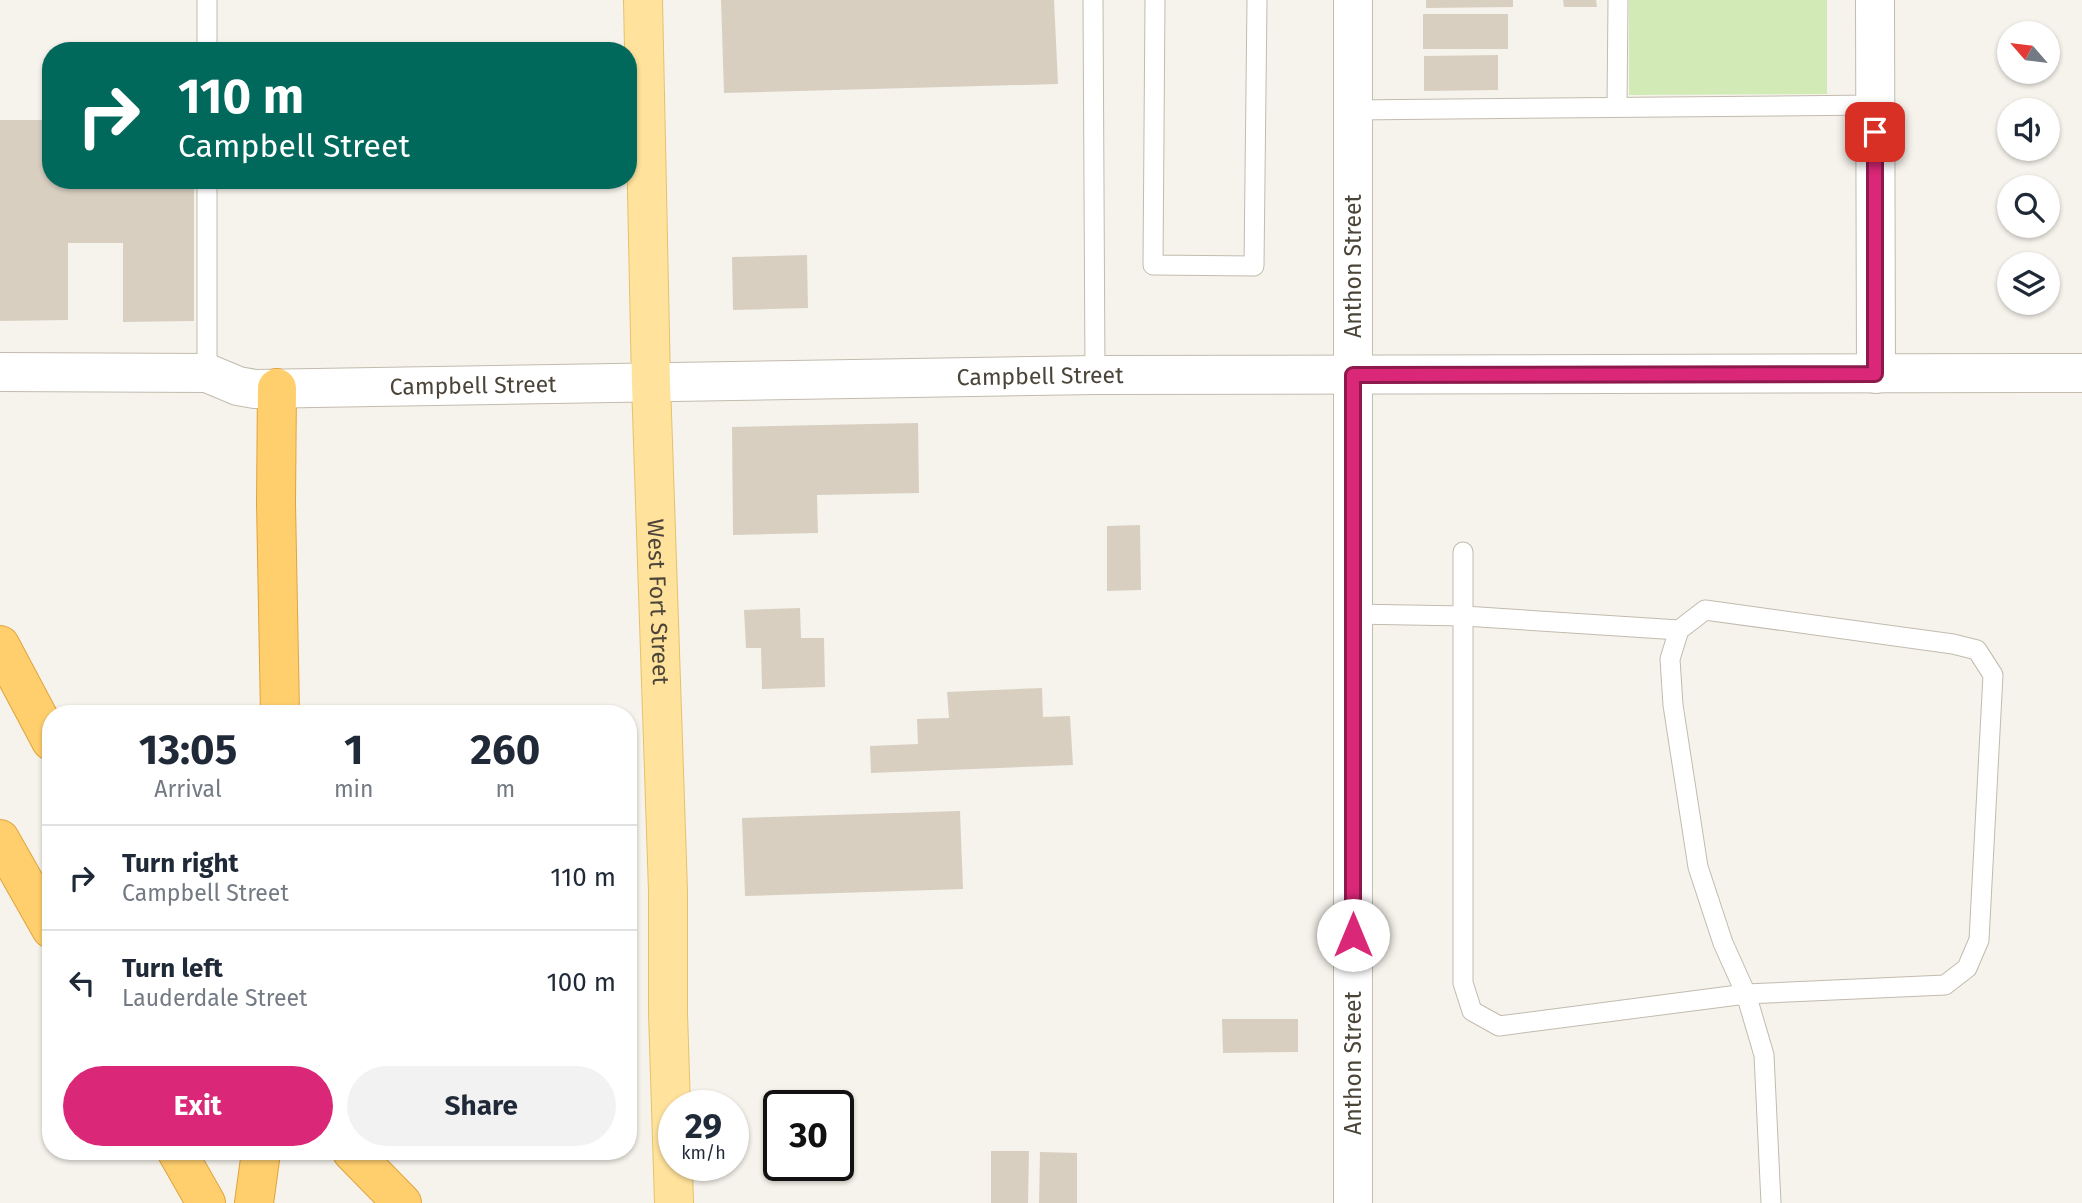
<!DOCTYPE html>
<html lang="en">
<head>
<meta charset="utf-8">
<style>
	:root { --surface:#fff; --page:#f2f2f3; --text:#1f2937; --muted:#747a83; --line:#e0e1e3; --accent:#db2777 }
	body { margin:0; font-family:"Fira Sans",sans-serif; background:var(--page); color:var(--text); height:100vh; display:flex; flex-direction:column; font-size:26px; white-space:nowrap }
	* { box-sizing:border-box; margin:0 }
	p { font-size:23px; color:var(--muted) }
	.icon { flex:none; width:38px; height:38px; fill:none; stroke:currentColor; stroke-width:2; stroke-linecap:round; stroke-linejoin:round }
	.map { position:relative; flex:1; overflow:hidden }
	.drawer { position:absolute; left:42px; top:705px; width:595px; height:455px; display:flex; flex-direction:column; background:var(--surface); border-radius:28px; box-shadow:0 2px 5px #0004 }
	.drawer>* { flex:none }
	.guide { position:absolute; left:42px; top:42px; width:595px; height:147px; border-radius:28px; box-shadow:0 2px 5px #0004; background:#00695c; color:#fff; overflow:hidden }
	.needle { width:46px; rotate:298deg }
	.buttons { position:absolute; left:1997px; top:21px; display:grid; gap:14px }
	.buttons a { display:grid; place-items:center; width:63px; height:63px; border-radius:50%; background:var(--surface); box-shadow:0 2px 5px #0004; font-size:35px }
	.speed { position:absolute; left:658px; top:1090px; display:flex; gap:14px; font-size:35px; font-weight:700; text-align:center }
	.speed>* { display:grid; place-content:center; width:91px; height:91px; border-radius:50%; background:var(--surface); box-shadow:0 2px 5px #0004; line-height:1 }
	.speed small { font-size:18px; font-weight:400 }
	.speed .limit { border:4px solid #111; border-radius:10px; background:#fff; color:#111 }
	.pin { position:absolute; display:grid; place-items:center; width:60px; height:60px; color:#fff; margin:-30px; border-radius:14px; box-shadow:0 4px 10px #0006 }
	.me { position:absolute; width:77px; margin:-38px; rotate:0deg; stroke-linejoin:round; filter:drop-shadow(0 0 5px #0008) }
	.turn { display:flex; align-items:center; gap:24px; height:147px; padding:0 21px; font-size:32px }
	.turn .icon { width:91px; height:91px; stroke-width:2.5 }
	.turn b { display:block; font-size:49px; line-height:60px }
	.eta { display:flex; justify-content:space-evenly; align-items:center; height:119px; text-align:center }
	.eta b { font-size:42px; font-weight:700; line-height:49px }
	.action { display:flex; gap:14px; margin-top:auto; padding:14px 21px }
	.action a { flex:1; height:80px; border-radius:42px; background:var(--accent); color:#fff; font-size:28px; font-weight:700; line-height:80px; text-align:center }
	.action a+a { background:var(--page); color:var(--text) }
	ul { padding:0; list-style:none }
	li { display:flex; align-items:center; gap:21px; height:105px; padding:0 21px; border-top:2px solid var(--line) }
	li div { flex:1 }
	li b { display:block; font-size:26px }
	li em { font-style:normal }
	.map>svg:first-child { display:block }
	.green { fill:#d2eab5 }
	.building { fill:#d8cfc1 }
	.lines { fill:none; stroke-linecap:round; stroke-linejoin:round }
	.lane-casing { stroke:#c2bbae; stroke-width:21 }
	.street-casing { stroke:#c2bbae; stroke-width:40 }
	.primary-casing { stroke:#e6c16a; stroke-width:40 }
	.highway-casing { stroke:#e0a43c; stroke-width:40 }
	.lane { stroke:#fff; stroke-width:19 }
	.street { stroke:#fff; stroke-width:38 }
	.primary { stroke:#ffe39c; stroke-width:38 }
	.highway { stroke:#ffcf6e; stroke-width:38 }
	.route-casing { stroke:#8e194d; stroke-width:18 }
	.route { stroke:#db2777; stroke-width:12 }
	.labels { text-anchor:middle; stroke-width:5; stroke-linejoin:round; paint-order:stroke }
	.street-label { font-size:23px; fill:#4b4439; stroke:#fff }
</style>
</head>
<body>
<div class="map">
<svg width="2082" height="1203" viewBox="0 0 2082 1203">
	<rect width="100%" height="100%" fill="#f6f3ec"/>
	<polygon class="green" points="1629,0 1827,0 1827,94 1629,95"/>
	<g class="building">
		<polygon points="721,0 1054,0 1058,84 724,93"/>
		<polygon points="1426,0 1513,0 1513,7 1426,8"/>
		<polygon points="1563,0 1596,0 1597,7 1564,7"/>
		<rect x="1423" y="14" width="85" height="35"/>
		<polygon points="1498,55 1498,90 1424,91 1424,56"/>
		<polygon points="0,120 51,120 51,180 67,180 67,184 125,184 125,180 194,180 194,321 123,322 123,243 68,243 68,320 0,321"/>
		<polygon points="807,255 808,308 733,310 732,257"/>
		<polygon points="918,423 919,493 817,495 818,533 733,535 732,427"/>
		<polygon points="1140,525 1141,590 1107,591 1107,526"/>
		<polygon points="800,608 801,638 824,638 825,687 762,689 761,648 746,648 744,610"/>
		<polygon points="1042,688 1043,717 1070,716 1073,765 871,773 870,746 918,744 917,719 949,718 947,692"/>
		<polygon points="960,811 963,889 745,896 742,818"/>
		<polygon points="1222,1019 1298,1019 1298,1052 1223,1053"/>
		<polygon points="991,1151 1029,1151 1028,1203 991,1203"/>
		<polygon points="1040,1152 1077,1153 1077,1203 1039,1203"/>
	</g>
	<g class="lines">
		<defs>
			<g id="lane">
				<polyline points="1093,0 1095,375"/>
				<polyline points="1155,0 1153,265 1254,266 1257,0"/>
				<polyline points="207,51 207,0"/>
				<polyline points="1617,107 1618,0"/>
				<polyline points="1353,110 1875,105"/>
				<polyline points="207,373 207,180"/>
				<polyline points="1463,552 1463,983 1472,1011 1499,1026 1746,994 1945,985 1967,968 1979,940 1993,675 1977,650 1953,644 1705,610 1679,630 1670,659 1673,705 1698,867 1723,943 1746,994 1764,1055 1771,1203"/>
				<polyline points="1353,614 1464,616 1679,630"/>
			</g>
			<g id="street">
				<polyline points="1353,0 1353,1203"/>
				<polyline points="1875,0 1876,374"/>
				<path id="s1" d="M0,372L207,373L238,386L255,389L1095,375L2082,373"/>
			</g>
			<g id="primary">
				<path id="s2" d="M643,0L651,383L668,891V1013L674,1203"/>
			</g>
			<g id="highway">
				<polyline points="277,388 276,503 280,714"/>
				<polyline points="0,645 51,741"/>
				<polyline points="0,839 51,929"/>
				<polyline points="177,1152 206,1203"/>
				<polyline points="352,1152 402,1203"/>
				<polyline points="254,1203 261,1152"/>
			</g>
		</defs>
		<use href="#lane" class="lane-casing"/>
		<use href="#street" class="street-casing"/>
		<use href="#primary" class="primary-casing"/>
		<use href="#highway" class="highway-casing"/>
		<use href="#lane" class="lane"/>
		<use href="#street" class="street"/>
		<use href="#primary" class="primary"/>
		<use href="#highway" class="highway"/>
	</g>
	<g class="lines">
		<defs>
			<polyline id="route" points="1353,935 1353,375 1875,374 1875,132"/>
		</defs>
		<use href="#route" class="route-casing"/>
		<use href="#route" class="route"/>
	</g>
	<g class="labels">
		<g class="street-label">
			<text transform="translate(1353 266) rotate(-90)" y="8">Anthon Street</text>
			<text dy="8" stroke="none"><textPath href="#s1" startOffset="1043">Campbell Street</textPath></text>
			<text dy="8" stroke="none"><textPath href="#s1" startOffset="476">Campbell Street</textPath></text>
			<text dy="8" stroke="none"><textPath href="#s2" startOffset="602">West Fort Street</textPath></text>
			<text transform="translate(1353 1063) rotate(-90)" y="8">Anthon Street</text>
		</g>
	</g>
</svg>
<div class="buttons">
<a><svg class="needle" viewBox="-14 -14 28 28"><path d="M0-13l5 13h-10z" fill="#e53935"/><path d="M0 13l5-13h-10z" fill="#747a83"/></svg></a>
<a><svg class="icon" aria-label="sound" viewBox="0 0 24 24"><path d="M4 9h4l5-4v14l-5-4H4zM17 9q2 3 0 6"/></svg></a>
<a><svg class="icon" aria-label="search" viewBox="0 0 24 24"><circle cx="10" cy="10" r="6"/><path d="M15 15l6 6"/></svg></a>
<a><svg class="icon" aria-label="layers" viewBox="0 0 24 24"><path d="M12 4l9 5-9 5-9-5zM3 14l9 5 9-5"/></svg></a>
</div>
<div class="speed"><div>29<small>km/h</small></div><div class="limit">30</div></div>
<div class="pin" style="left:1875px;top:132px;background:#d93025"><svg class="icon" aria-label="arrive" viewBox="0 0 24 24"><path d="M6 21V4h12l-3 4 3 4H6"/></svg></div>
<svg class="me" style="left:1353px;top:935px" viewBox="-20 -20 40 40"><circle r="19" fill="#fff"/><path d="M0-13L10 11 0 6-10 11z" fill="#db2777"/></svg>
<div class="guide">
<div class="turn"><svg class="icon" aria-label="right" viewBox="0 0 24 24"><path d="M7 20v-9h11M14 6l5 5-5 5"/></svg><div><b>110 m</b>Campbell Street</div></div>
</div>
<section class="drawer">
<div class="eta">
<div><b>13:05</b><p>Arrival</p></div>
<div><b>1</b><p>min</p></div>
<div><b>260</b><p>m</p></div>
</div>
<ul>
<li><svg class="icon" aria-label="right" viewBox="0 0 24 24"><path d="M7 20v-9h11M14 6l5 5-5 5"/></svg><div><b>Turn right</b><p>Campbell Street</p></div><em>110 m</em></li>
<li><svg class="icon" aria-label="left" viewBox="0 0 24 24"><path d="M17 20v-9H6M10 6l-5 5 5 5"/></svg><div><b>Turn left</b><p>Lauderdale Street</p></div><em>100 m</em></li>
</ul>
<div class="action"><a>Exit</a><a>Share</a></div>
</section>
</div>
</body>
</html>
